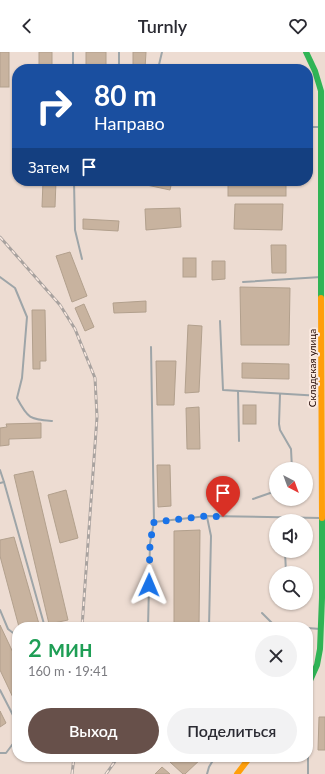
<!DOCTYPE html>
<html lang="ru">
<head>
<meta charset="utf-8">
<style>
	:root { --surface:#fff; --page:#f2f2f3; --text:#2b2b33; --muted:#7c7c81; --accent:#67504a }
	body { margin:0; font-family:Lato,sans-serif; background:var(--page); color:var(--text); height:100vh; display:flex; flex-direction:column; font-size:15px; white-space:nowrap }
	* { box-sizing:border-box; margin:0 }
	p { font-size:13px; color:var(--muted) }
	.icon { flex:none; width:22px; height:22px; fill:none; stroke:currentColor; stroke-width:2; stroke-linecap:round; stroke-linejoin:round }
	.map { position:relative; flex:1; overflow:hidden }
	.sheet { position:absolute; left:12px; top:570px; width:301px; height:140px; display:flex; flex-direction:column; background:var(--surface); border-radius:16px; box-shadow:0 1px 3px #0004 }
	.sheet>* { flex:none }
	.guide { position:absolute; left:12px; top:12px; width:301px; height:122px; border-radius:16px; box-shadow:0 1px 3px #0004; background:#1a4fa0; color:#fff; overflow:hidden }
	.needle { width:26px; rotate:139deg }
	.tools { position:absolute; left:269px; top:410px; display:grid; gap:8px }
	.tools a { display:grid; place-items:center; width:44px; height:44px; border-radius:50%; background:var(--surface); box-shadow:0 1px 3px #0004; font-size:20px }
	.pin { position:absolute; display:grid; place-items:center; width:34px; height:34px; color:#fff; margin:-41px -17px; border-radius:50% 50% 50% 0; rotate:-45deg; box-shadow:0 0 4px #0007 }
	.pin .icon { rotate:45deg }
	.me { position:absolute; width:44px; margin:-22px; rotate:1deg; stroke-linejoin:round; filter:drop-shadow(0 0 3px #0008) }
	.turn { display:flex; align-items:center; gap:14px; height:84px; padding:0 16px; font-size:18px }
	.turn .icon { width:52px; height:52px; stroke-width:2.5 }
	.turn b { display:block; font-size:28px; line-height:34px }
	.then { display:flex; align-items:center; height:38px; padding:0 16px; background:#0003; gap:8px; font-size:15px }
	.round { display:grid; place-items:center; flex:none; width:42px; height:42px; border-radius:21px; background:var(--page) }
	.overview { display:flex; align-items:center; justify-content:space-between; height:68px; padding:0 16px }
	h1 { font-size:24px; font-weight:600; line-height:30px; color:#1e9e55 }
	.button { display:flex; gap:8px; margin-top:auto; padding:8px 16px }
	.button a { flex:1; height:46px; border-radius:24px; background:var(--accent); color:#fff; font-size:16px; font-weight:600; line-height:46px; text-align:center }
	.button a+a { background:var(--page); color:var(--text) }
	header { display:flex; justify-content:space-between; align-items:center; height:52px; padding:0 16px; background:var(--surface); font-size:18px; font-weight:600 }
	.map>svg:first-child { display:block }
	.building { fill:#c8b39f; stroke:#b2a08d }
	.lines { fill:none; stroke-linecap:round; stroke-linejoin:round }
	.lane { stroke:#9ea5a8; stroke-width:2 }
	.fast { stroke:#30b455; stroke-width:6 }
	.slow { stroke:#ff9f0a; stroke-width:6 }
	.rail-casing { stroke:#a8a29f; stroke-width:3 }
	.rail { stroke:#fae9e0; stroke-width:1.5; stroke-dasharray:4.5; stroke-linecap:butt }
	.route { stroke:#1a73e8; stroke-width:7; stroke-dasharray:0 12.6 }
	.labels { text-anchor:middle; stroke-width:4; stroke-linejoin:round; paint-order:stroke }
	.street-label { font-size:10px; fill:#1f0500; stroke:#fae9e0 }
</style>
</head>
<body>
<header><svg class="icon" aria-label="back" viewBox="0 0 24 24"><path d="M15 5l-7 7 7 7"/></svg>Turnly<svg class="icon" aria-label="heart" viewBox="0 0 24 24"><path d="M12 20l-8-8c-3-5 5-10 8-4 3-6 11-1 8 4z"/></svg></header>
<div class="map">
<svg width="325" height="722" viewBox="0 0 325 722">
	<rect width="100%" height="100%" fill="#eddcd2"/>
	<g class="building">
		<rect x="0" y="0" width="9" height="35"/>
		<rect x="39" y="0" width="13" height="17"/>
		<rect x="86" y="0" width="20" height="17"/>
		<polygon points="133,0 146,0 145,17 133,17"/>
		<polygon points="43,129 56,129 55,155 42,155"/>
		<polygon points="143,129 172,129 170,138 142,132"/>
		<rect x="228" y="129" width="58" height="15"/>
		<polygon points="235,152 283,152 282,178 234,177"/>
		<polygon points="180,156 181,175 146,178 145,157"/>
		<polygon points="83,167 119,169 118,179 83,177"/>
		<polygon points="271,193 286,193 286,221 272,221"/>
		<polygon points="70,200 87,244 72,250 56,204"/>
		<rect x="183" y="206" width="13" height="19"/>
		<polygon points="212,209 225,209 225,227 212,228"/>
		<polygon points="240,235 290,236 289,293 241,293"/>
		<polygon points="146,249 146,260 114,261 113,251"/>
		<polygon points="84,252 94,275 85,279 75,256"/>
		<polygon points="32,258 45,258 46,309 40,309 40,317 33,317"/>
		<polygon points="188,273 202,274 199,340 185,341"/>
		<polygon points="156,309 176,309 174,353 157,353"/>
		<polygon points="242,311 289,312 289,327 242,326"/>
		<rect x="243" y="353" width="13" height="19"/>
		<polygon points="199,355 200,397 187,397 186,356"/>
		<polygon points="41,371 41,386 9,387 9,393 0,394 0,376 7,375 6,372"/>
		<polygon points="157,413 170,413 171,454 158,455"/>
		<polygon points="33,419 68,568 49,572 14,423"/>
		<polygon points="66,438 78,486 60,491 48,443"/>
		<polygon points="200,478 199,575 174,575 174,479"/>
		<polygon points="14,485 39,572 28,575 19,575 0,504 0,488"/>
		<polygon points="0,573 17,609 17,654 0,618"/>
		<polygon points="0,659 6,671 0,675"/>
		<polygon points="319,665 325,665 325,698 318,698"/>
		<polygon points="174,705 203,705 185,722 183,722 170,710"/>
		<polygon points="162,715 170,722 155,722"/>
	</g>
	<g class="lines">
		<g class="lane">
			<polyline points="73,0 73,17"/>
			<polyline points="119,17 119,0"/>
			<polyline points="158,17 162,0"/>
			<polyline points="308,75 320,75"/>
			<polyline points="74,129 75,178 82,207"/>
			<path d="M0,225L15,236L27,265L22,326L17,346C28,367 30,367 52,369"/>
			<polyline points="243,230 321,225"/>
			<polyline points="220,269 223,338 321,344"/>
			<polyline points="151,295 154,470"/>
			<polyline points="238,339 239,389"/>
			<polyline points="280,342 279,372 280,378 291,397 292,417"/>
			<polyline points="0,418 4,430"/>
			<polyline points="0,431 4,430 44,572 42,575"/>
			<polyline points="253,447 276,439"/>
			<polyline points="207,465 211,484 209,575"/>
			<polyline points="285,499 286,521"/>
			<polyline points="0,558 8,577 17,584"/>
			<polyline points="262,561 276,575"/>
			<polyline points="148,575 150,491 154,470 207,464 321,466"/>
			<polyline points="308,576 320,577"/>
			<polyline points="0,638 17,671"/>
			<polyline points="0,701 6,701 15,689 17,673"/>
			<polyline points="207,722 209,715 215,705"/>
			<polyline points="308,722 308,699"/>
		</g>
		<g class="fast">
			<polyline points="306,0 315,19 321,39 321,246"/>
			<polyline points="308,633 317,613 320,597 322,546 322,466"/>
		</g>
		<g class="slow">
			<polyline points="321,246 322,466"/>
			<polyline points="237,722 250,705"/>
		</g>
		<defs>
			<g id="rail">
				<polyline points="0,185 60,253 75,277 95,326 97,365 82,575"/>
				<polyline points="72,722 74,705"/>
				<polyline points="106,722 118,705"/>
			</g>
		</defs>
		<use href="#rail" class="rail-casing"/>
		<use href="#rail" class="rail"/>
	</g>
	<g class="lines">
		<polyline class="route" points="149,533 150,491 154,470 207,464 223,465"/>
	</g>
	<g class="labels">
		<g class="street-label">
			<text transform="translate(312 316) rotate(-90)" y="4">Складская улица</text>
		</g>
	</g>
</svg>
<div class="tools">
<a><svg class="needle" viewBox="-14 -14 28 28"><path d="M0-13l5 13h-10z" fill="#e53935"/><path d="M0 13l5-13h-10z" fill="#7c7c81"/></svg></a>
<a><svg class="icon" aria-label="sound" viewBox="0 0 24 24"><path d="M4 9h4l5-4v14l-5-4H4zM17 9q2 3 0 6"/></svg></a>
<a><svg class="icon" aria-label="search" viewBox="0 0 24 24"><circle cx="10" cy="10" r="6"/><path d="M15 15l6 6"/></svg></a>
</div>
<div class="pin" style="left:223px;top:465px;background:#d93025"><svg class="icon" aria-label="arrive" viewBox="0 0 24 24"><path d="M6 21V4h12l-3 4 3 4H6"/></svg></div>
<svg class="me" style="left:149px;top:533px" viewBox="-20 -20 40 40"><path d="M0-17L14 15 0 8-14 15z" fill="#1a73e8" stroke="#fff" stroke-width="4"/></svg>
<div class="guide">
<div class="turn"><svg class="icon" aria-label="right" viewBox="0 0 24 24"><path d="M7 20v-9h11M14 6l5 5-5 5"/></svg><div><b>80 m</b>Направо</div></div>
<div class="then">Затем<svg class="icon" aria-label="arrive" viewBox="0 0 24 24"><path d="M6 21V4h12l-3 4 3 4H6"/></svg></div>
</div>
<section class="sheet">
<div class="overview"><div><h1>2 мин</h1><p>160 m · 19:41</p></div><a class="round"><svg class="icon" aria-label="close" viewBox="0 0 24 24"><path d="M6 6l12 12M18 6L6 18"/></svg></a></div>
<div class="button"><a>Выход</a><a>Поделиться</a></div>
</section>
</div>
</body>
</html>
